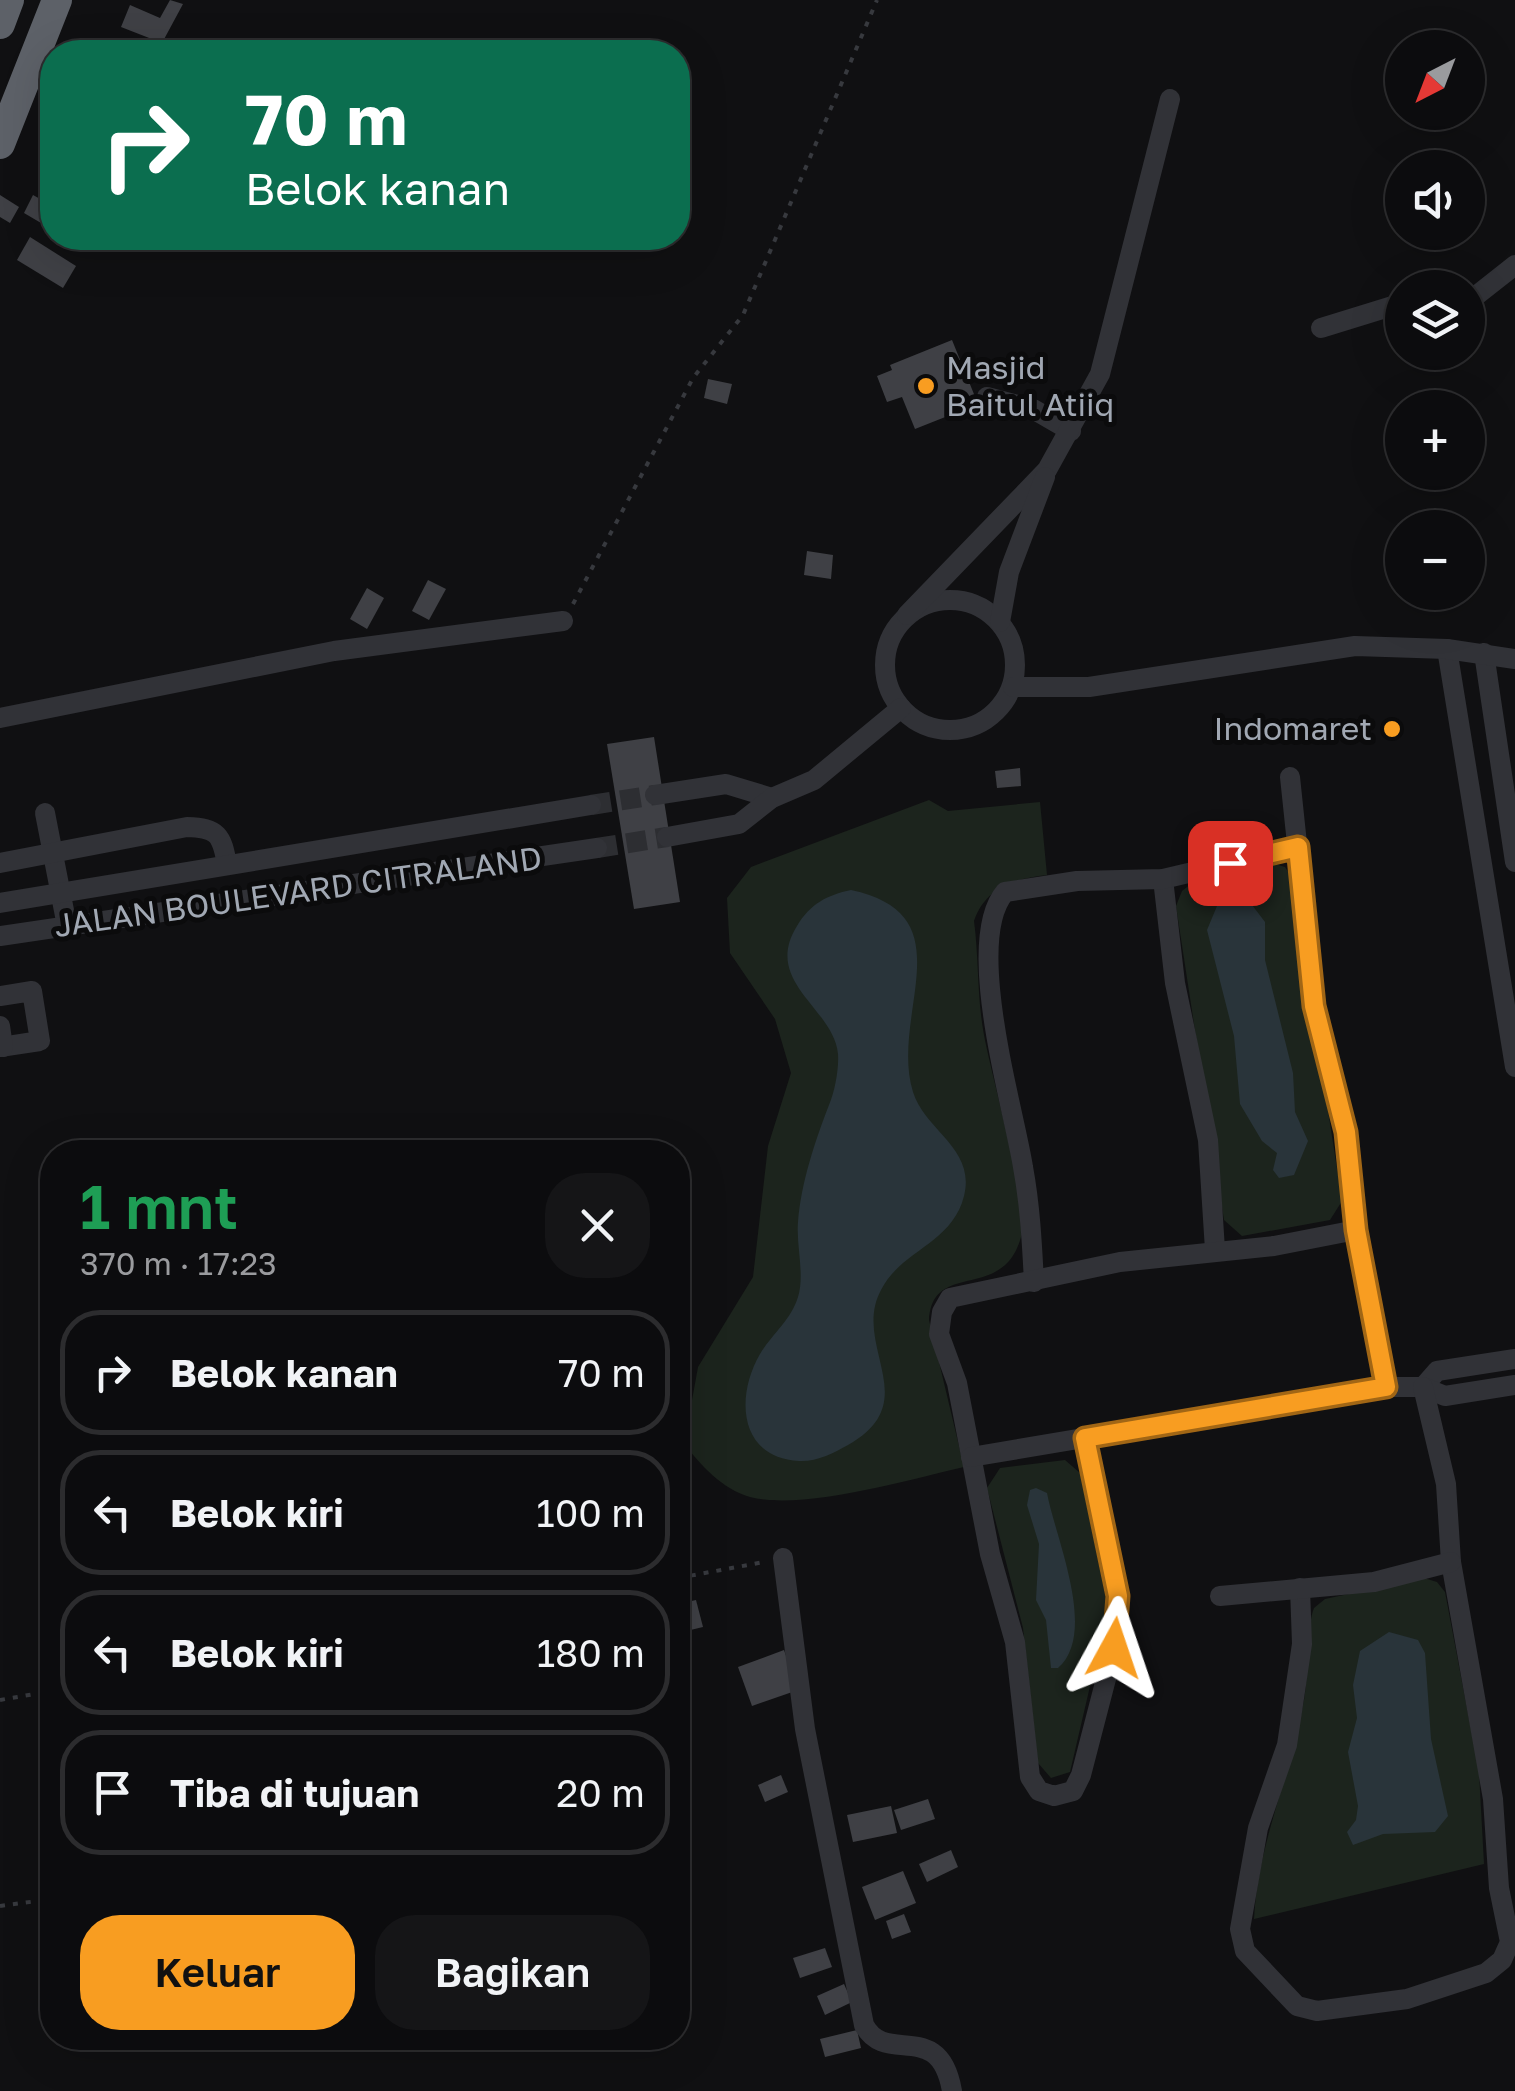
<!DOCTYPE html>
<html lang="id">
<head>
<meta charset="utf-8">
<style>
	:root { --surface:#0c0c0e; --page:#151517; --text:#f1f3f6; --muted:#9a9b9e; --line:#2c2c2e; --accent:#f89d21 }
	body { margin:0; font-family:"Golos Text",sans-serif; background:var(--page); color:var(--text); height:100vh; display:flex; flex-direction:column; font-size:38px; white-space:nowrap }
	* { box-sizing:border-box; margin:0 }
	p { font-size:32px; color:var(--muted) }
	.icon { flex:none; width:55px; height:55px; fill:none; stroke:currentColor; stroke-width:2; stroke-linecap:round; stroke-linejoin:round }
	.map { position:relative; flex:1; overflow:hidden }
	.drawer { position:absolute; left:40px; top:1140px; width:650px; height:910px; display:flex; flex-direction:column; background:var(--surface); border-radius:40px; box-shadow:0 10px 40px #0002,0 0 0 2px var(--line) }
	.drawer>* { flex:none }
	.top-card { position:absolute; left:40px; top:40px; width:650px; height:210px; border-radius:40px; box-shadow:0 10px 40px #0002,0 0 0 2px var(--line); background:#0b6e4f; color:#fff; overflow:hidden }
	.needle { width:65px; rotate:222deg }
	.fabs { position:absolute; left:1385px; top:30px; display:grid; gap:20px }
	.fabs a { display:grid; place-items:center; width:100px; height:100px; border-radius:50%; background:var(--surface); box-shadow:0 10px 40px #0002,0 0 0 2px var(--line); font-size:50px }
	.pin { position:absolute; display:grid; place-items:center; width:85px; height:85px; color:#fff; margin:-42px; border-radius:20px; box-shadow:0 5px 15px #0006 }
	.me { position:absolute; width:110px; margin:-55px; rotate:5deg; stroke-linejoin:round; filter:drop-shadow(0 0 8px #0008) }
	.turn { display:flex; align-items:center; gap:35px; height:210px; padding:0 40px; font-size:45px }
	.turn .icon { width:130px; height:130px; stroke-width:2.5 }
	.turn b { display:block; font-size:70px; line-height:85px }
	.round { display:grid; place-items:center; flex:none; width:105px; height:105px; border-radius:40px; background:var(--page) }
	.summary { display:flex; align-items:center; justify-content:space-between; height:170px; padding:0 40px }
	h1 { font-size:60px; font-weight:600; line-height:75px; color:#1e9e55 }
	.cta { display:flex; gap:20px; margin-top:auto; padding:20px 40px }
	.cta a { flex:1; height:115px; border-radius:40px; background:var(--accent); color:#111; font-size:40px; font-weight:600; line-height:115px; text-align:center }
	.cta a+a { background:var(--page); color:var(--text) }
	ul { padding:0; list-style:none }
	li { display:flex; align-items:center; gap:30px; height:125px; margin:0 20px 15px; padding:0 20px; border:5px solid var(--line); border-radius:40px }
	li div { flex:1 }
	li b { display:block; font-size:38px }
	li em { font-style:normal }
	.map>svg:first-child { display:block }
	.green { fill:#1c241d }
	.water { fill:#29343a }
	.building { fill:#3f4045 }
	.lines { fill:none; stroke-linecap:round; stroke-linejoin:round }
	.minor-tunnel { stroke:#2d2e32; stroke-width:20; stroke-dasharray:20 10; stroke-linecap:butt }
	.path { stroke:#37393e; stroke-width:4; stroke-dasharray:5 8; stroke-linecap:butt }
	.minor { stroke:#313237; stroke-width:20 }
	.highway { stroke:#5d6168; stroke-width:30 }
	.route-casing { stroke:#a16615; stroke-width:25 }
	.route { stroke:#f89d21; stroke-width:18 }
	.poi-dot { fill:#f89d21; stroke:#0b0b0c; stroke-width:4 }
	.labels { text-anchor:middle; stroke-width:10; stroke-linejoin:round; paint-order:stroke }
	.poi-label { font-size:32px; fill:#a1a8b3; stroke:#0b0b0c; text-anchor:start }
	.street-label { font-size:32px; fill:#a1a8b3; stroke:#0b0b0c }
</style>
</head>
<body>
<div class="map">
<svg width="1515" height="2091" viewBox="0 0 1515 2091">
	<rect width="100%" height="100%" fill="#101012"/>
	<g class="green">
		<path d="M929,800L948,811L1040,802L1047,875C1014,879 986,887 974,921C979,958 977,998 984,1035C991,1074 1029,1208 1021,1237C1003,1303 933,1259 929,1320L964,1467C911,1479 802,1511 750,1497C722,1489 701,1465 684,1444L698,1367L753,1277L768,1146L791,1073L775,1019L730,953L727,898L751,867Z"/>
		<polygon points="1275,864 1285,867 1292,878 1342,1201 1330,1220 1242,1236 1224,1220 1176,906 1182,891 1192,883"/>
		<polygon points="1065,1460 1080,1473 1108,1609 1070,1772 1051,1778 1038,1763 1023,1628 987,1488 1000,1468"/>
		<path d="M1424,1578L1437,1582L1445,1592L1479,1772L1484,1864L1254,1919C1258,1843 1291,1774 1304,1700C1309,1674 1306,1628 1314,1608L1325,1599Z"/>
	</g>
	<g class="water">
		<path d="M851,890C968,915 889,1014 913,1092C925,1131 976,1148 964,1196C952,1244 901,1250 881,1290C851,1346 926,1401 848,1445C834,1453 816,1462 799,1461C739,1458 735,1397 760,1354C772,1334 791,1320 798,1297C805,1274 796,1246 798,1222C801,1183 815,1141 829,1105C835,1091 839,1069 838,1054C834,1008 762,982 797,926C810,904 827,895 851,890Z"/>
		<polygon points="1233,898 1249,901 1265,922 1265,960 1293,1073 1295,1112 1308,1141 1294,1175 1279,1178 1273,1170 1277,1153 1262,1141 1240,1104 1234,1036 1207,930 1217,906"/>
		<path d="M1036,1488L1047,1493C1056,1540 1098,1633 1058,1668H1051L1046,1620L1036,1600L1039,1544L1027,1505L1030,1490Z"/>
		<polygon points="1389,1632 1418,1640 1425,1653 1431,1739 1448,1816 1435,1832 1383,1834 1353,1845 1347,1832 1356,1820 1358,1806 1348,1752 1357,1718 1353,1685 1360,1651"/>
	</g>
	<g class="building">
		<polygon points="170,0 183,4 162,43 121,27 130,5 160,18"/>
		<polygon points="52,134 52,166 39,159"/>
		<polygon points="0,195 19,207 10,223 0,217"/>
		<polygon points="33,195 51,205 41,223 24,213"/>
		<polygon points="30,237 76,266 63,288 17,260"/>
		<polygon points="952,340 978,404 915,429 902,397 887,402 877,376 892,370 890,365"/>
		<polygon points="708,379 732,384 727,404 704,398"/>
		<polygon points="807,551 833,555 831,579 804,575"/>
		<polygon points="428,580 446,589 429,620 412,611"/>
		<polygon points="367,588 384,598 367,629 350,619"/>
		<polygon points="654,737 680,902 634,909 607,744"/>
		<polygon points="1020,768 1021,786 997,788 995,771"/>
		<polygon points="696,1600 703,1627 678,1633 678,1604"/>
		<polygon points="784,1650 798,1690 752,1706 738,1667"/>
		<polygon points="781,1775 788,1792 765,1802 758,1785"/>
		<polygon points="928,1799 935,1819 901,1830 894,1810"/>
		<polygon points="891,1806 897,1833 853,1842 847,1815"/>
		<polygon points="951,1850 958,1867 927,1882 919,1864"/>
		<polygon points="903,1871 916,1903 875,1920 862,1887"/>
		<polygon points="904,1914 911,1932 892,1939 886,1921"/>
		<polygon points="825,1948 832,1967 800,1978 793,1958"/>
		<polygon points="844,1984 852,2002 825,2015 817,1996"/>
		<polygon points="857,2030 861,2048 825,2057 820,2039"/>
	</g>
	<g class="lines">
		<g class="minor-tunnel">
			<polyline points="591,805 655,795"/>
			<polyline points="597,848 667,837"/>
		</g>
		<g class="path">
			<polyline points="573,604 693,378 743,315 877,0"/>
			<polyline points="678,1578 764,1562"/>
			<polyline points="0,1700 52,1691"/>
			<polyline points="0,1906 52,1899"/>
		</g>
		<g class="minor">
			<polyline points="1468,295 1477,295 1515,265"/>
			<polyline points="1321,328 1402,303"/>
			<polyline points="987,397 1033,409 1071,431"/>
			<circle cx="950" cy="665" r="65"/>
			<polyline points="907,615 1047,470 1100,374 1170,99"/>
			<polyline points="1000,622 1009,572 1045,477"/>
			<polyline points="1447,649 1515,1067"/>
			<polyline points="1484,653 1515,862"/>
			<polyline points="1013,687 1089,687 1355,646 1447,649 1515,659"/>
			<polyline points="0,718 334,651 563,621"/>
			<polyline points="1290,777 1314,1006 1346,1132 1356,1230 1387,1387"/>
			<polyline points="655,795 726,784 772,798"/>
			<polyline points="45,813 67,926"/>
			<polyline points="667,837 739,824 772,798 814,780 901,708"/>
			<path d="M0,863L187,827C218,828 222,835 227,865"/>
			<polyline points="1163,879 1175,983 1208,1140 1215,1250"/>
			<polyline points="0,903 591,805"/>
			<polyline points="0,936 597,848"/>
			<polyline points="0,996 32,991 40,1041 0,1047"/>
			<polyline points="0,1026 3,1047"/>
			<path d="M1034,1282C1032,1243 1030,1205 1023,1167C1013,1105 963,941 1005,892L1077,881L1163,879L1298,847"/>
			<polyline points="1423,1387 1437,1371 1515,1359"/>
			<polyline points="1085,1438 1118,1596 1114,1648 1081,1775 1073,1791 1054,1796 1039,1791 1030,1777 1015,1642 990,1554 957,1383 939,1334 942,1312 950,1298 1120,1262 1274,1246 1356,1230"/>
			<polyline points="971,1457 1387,1387 1423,1387 1445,1396 1515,1385"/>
			<path d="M783,1558L805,1729L864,2025C886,2067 939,2017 952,2091"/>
			<polyline points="1300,1588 1302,1644 1287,1745 1258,1828 1240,1929 1245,1951 1297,2006 1317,2011 1407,1999 1486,1973 1502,1960 1510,1942 1499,1888 1493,1799 1451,1562 1446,1484 1423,1387"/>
			<polyline points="1220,1596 1374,1582 1451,1562"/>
		</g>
		<g class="highway">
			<polyline points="0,24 9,0"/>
			<polyline points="0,144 57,0"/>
		</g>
	</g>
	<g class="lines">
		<defs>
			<polyline id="route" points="1114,1648 1118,1596 1085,1438 1386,1387 1356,1230 1346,1132 1314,1006 1298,847 1230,863"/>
		</defs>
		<use href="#route" class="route-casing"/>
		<use href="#route" class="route"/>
	</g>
	<g class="poi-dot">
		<circle cx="926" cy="386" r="10"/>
		<circle cx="1392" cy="729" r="10"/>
	</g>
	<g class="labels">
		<g class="poi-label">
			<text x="946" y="379">Masjid<tspan x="946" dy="37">Baitul Atiiq</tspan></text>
			<text x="1372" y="740" text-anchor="end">Indomaret</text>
		</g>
		<g class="street-label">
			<text transform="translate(298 892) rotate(-8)" y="11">JALAN BOULEVARD CITRALAND</text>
		</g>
	</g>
</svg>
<div class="fabs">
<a><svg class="needle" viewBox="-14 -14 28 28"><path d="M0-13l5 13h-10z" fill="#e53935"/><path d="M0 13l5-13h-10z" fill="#9a9b9e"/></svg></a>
<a><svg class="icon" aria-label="sound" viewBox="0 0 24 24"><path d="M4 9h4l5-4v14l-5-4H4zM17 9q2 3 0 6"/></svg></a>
<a><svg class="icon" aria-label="layers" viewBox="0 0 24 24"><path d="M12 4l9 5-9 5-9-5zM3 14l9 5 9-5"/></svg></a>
<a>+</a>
<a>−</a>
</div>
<div class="pin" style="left:1230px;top:863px;background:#d93025"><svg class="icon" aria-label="arrive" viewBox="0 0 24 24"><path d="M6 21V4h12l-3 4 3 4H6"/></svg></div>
<svg class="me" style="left:1114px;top:1648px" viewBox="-20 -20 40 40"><path d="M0-17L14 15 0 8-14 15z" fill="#f89d21" stroke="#fff" stroke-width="4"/></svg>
<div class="top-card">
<div class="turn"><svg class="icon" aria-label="right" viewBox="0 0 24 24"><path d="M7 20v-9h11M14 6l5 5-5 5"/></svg><div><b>70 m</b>Belok kanan</div></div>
</div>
<section class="drawer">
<div class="summary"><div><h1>1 mnt</h1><p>370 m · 17:23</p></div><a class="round"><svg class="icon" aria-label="close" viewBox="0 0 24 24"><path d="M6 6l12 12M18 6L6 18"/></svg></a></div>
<ul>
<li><svg class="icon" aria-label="right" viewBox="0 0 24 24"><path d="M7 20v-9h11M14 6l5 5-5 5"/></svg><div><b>Belok kanan</b></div><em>70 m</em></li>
<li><svg class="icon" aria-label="left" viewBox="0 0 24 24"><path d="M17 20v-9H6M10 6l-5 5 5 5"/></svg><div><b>Belok kiri</b></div><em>100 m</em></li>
<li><svg class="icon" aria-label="left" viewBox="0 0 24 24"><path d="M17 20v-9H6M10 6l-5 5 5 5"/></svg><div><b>Belok kiri</b></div><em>180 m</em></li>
<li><svg class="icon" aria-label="arrive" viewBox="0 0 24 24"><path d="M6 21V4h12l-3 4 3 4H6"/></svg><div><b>Tiba di tujuan</b></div><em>20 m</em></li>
</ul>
<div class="cta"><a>Keluar</a><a>Bagikan</a></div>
</section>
</div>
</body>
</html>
